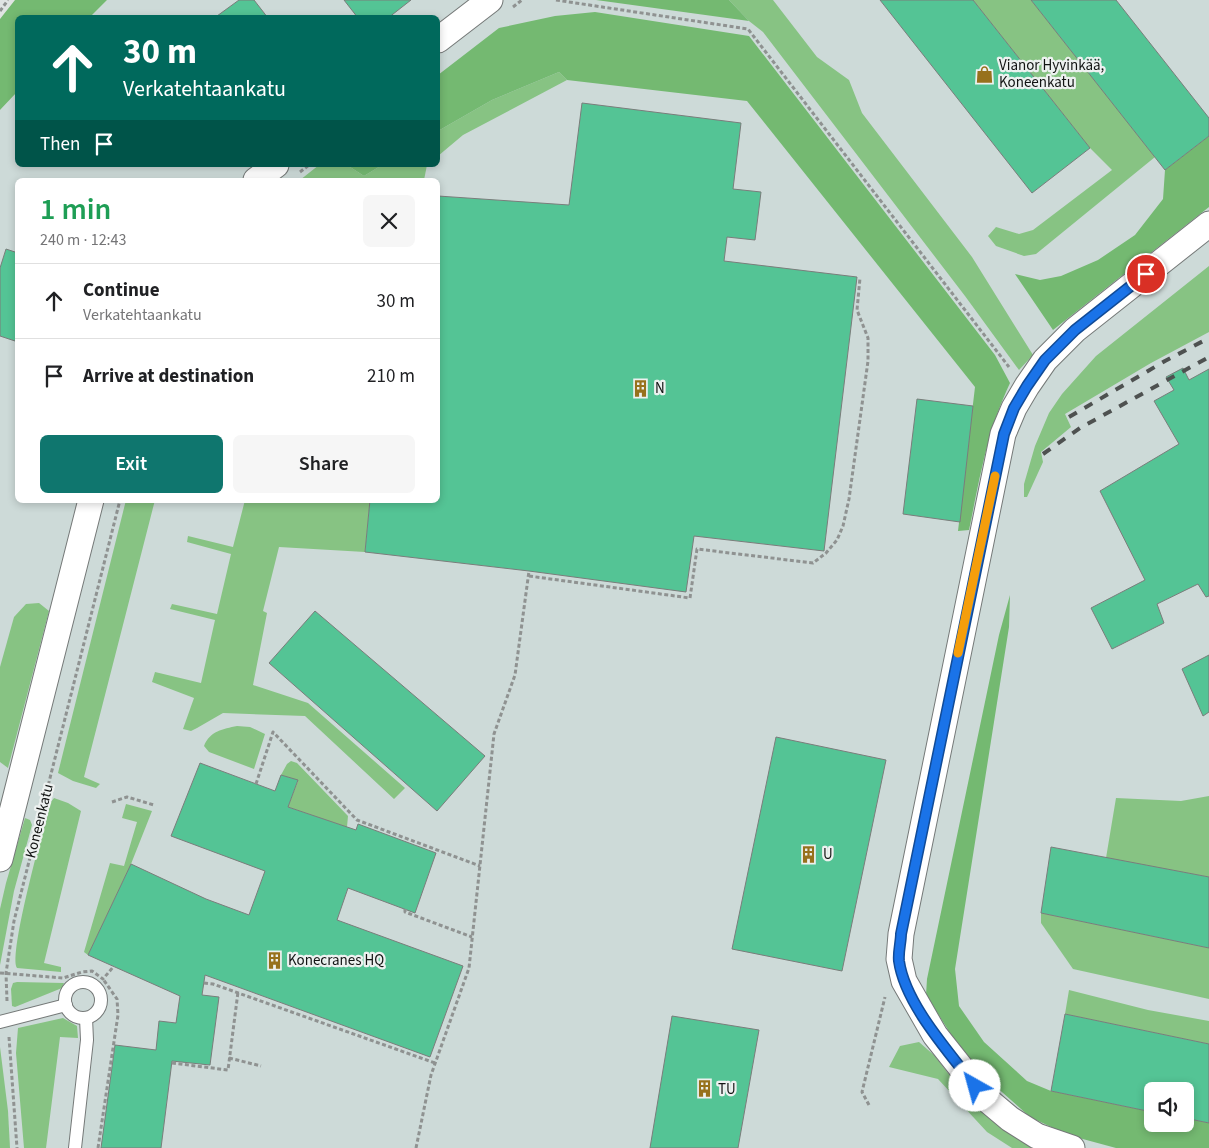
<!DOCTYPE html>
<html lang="en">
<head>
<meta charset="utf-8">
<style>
	:root { --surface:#fff; --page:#f6f6f6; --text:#202124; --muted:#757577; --line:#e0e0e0; --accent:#0f766e }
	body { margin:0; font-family:"Source Sans 3",sans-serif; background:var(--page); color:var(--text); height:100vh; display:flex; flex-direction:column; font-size:19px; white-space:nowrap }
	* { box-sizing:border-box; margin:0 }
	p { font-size:16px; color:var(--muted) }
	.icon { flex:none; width:28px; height:28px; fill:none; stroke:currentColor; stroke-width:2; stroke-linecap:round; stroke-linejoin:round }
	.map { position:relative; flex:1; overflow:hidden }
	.sheet { position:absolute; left:15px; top:178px; width:425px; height:325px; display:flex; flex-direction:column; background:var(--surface); border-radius:8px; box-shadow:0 2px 8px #0003 }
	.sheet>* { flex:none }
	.top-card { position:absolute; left:15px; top:15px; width:425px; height:152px; border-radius:8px; box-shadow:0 2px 8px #0003; background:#00695c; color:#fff; overflow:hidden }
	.fabs { position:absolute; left:1144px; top:1082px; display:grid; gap:10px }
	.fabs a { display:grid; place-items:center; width:50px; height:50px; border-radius:8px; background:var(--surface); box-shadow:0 2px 8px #0003; font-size:25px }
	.pin { position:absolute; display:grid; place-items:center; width:42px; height:42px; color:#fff; margin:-21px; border:2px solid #fff; border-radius:50%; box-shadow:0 1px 5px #0007 }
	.me { position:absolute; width:55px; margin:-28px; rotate:322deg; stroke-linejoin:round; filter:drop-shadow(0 0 4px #0008) }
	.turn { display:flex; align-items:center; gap:18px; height:105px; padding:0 25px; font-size:22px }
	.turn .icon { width:65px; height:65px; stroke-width:2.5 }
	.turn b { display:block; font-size:35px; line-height:42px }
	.then { display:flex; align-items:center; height:48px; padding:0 25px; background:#0003; gap:10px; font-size:19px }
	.round { display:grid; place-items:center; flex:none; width:52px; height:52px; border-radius:8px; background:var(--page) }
	.head { display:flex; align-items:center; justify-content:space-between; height:85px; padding:0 25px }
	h1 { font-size:30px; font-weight:600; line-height:38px; color:#1e9e55 }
	.cta { display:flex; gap:10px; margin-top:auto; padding:10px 25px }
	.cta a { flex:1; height:58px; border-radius:8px; background:var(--accent); color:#fff; font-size:20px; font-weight:600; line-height:58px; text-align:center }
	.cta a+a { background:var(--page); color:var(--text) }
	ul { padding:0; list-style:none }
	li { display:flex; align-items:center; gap:15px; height:75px; padding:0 25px; border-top:1px solid var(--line) }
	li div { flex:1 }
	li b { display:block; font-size:19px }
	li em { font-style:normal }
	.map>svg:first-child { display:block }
	.built { fill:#cddad8; fill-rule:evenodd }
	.green { fill:#87c383 }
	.forest { fill:#74b971 }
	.building { fill:#54c495; stroke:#7a7d7b }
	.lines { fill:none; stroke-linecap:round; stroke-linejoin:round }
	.lane-casing { stroke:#757978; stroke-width:14 }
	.street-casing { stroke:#757978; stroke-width:27 }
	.path { stroke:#8f9291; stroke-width:3; stroke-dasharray:4 2.5; stroke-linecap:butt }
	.lane { stroke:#fff; stroke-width:12 }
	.street { stroke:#fff; stroke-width:25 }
	.rail { stroke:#4e5150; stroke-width:4; stroke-dasharray:9 9; stroke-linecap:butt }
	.route-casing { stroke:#114b97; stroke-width:12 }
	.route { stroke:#1a73e8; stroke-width:9 }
	.slow { stroke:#f59e0b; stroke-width:9 }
	.labels { text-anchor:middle; stroke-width:4.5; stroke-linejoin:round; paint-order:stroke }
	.poi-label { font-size:15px; fill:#121413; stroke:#edf1f0; text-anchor:start }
	.street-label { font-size:15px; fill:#121413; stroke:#edf1f0 }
</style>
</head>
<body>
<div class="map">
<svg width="1209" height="1148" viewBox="0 0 1209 1148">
	<rect width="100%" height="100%" fill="#e0e4e3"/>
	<path class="built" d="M107,0H1209V1148H0V110L17,92L18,165H438V18L90,17ZM18,180H438V500H18ZM1152,1091H1185V1124H1152Z"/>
	<g class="green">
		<polygon points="729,0 773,0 817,57 849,80 862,113 972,257 1033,355 1019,370 965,296 763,32 749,21"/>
		<polygon points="973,0 1031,0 1155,157 1036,254 1024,256 996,246 988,236 996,227 1019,234 1033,230 1112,170 1090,148"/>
		<polygon points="559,72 567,80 463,135 438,156 438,131 492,100"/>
		<polygon points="319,165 347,165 364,176 382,165 427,165 424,180 300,180"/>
		<polygon points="1209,266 1209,332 1151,363 1065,414 1071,427 1041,452 1043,462 1027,497 1024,497 1024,484 1035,446 1049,413 1062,394 1096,356"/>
		<polygon points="126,500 155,500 84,777 100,784 96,788 73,781 58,773"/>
		<polygon points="245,500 370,500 365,552 279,547 263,611 267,613 253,685 308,703 405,788 394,799 305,716 223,713 197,728 191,731 183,729 194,698 152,682 155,672 201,683 215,620 170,609 172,604 217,614 231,554 187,542 188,536 233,547"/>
		<polygon points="39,603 49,611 8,768 0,762 0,667 14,617 26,604"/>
		<path d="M237,726L250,727L265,734L254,769L209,752L204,746C210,731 223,729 237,726Z"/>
		<polygon points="291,761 297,763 348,816 347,827 288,807 298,781 281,775 287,764"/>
		<polygon points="1209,796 1209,877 1106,858 1116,798 1181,801"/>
		<path d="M54,798L68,803L81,811L44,963L61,967V972L17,968C8,954 44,827 50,803Z"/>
		<polygon points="126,804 152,811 131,864 88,955 84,952 110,863 124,866 137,822 122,818"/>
		<polygon points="25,818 30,820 32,825 14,891 0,965 0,909 6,883"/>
		<polygon points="1041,913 1209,948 1209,999 1073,969 1041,923"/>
		<polygon points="17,982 64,983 62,988 15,1007 12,1006 11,989 13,983"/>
		<polygon points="1069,990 1148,1010 1209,1021 1209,1044 1065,1014"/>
		<polygon points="63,1018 77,1026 78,1038 60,1037 46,1148 24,1148 16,1053 18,1028"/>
		<polygon points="919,1042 935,1056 969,1101 1002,1128 1034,1148 1012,1148 987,1132 938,1079 889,1067 900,1046"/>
		<polygon points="0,1047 8,1111 10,1148 0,1148"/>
	</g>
	<g class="forest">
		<polygon points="15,0 107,0 90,17 18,18 17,92 0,110 0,19"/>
		<polygon points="596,0 729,0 749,21"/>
		<path d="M595,12L749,36L995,355L1010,383C987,432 980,477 969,530L958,531L975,387L747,101L567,80L559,72L492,100L438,131V75L499,28L555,16Z"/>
		<polygon points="1209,136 1209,207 1053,330 1015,274 1040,280 1061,276 1098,260 1135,235 1163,199 1165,170"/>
		<polygon points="347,165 382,165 364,176"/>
		<polygon points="1010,595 1009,627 955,969 959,1006 984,1042 1027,1081 1051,1091 1152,1112 1152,1124 1185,1124 1185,1118 1209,1123 1209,1148 1116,1148 1068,1135 1030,1117 985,1077 952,1036 926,995 927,979 999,635"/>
	</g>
	<g class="building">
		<polygon points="239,0 254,0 268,18 218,18 217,16"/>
		<polygon points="344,0 411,0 388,18 358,18"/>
		<polygon points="880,0 973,0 1090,148 1032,193"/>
		<polygon points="1031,0 1116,0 1209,118 1209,136 1165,170"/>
		<polygon points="582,103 741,123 733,189 761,192 755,240 727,237 724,261 857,277 824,551 694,536 686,592 529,571 365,552 370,500 438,500 438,196 569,205"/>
		<polygon points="6,249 18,253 18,335 15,341 0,336 0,268"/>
		<polygon points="1183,368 1189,380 1209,369 1209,596 1206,597 1198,584 1157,604 1164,623 1112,649 1091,608 1145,580 1100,491 1179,444 1154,401 1174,390 1166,377"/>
		<polygon points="917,399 973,406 960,522 903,514"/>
		<polygon points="315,611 485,756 437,811 269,663"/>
		<polygon points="1209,655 1209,712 1203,716 1182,669"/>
		<polygon points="776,737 886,760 842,971 732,949"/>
		<polygon points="200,763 275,791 281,775 298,780 288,807 356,830 358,824 436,853 415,913 348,888 337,920 463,966 430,1057 205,975 202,995 219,997 210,1065 172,1061 161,1148 101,1148 115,1045 156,1050 159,1021 176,1023 180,996 88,955 131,864 206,899 249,915 265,871 171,836"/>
		<polygon points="1051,847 1209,877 1209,948 1041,913"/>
		<polygon points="1065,1014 1209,1044 1209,1123 1185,1118 1185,1091 1152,1091 1152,1112 1051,1091"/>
		<polygon points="672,1016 759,1030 738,1148 650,1148"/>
	</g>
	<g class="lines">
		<defs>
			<g id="lane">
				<circle cx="83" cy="1000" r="18"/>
				<polyline points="0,1022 66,1005"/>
				<polyline points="75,1148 87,1040 86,1018"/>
			</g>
			<g id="street">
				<polyline points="438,40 490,0"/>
				<polyline points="256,180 276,165"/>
				<polyline points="0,859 91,500"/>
				<polyline points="1072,1148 1037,1136 1010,1119 985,1098 935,1035 904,981 899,959 901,934 1003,434 1014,408 1027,386 1045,360 1075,330 1209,224"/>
			</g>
		</defs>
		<use href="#lane" class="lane-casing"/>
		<use href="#street" class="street-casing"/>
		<g class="path">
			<polyline points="556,0 748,29 1009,367"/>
			<polyline points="513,7 522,0"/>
			<polyline points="0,11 8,0"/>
			<polyline points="300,172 309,165"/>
			<polyline points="529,576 690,598 697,549 813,563 826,553 837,540 843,526 849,499 868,361 868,338 857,310 860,278"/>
			<polyline points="256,784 273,732 357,820 480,866"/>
			<polyline points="112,802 127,797 154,805"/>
			<polyline points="405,909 405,912 472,937"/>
			<polyline points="0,973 63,978 82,972 92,971 103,979 114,966"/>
			<polyline points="204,983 213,984 435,1063"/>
			<polyline points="7,1001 6,973 14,921 120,500"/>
			<polyline points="9,1037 17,1148"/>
			<polyline points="229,1058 261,1066"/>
			<polyline points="172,1063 228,1070 238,992"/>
			<polyline points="869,1105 862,1092 885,997"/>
			<polyline points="98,1148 118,1015 117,999 103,979"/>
			<polyline points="416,1148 431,1075 469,968 494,734 515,675 529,571"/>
		</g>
		<use href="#lane" class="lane"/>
		<use href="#street" class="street"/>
		<g class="rail">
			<polyline points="1069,417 1165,361 1209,338"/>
			<polyline points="1043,454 1080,428 1209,357"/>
		</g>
	</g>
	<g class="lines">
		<defs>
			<path id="route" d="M975,1086C949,1052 905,1004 899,961C898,952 901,942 901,934L1004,434L1014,408L1027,386L1045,360L1075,330L1146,274"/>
		</defs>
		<use href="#route" class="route-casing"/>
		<use href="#route" class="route"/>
		<polyline class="slow" points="958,653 995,476"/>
	</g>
	<defs>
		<symbol id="shop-bare" viewBox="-9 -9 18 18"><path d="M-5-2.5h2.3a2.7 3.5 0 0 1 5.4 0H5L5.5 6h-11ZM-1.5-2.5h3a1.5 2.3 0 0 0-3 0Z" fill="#97711c" stroke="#edf1f0" stroke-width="2.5" paint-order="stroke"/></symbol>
		<symbol id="building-bare" viewBox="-9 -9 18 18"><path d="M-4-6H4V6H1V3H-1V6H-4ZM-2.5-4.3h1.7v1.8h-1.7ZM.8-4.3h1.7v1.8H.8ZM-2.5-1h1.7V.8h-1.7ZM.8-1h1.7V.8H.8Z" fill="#97711c" stroke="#edf1f0" stroke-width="2.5" paint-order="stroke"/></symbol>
	</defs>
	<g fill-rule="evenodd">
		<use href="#shop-bare" x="972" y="62" width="25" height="25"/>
		<use href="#building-bare" x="628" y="376" width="25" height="25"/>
		<use href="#building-bare" x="796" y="842" width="25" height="25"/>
		<use href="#building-bare" x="262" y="948" width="25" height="25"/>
		<use href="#building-bare" x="692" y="1076" width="25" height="25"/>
	</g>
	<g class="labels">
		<g class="poi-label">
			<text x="999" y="70">Vianor Hyvinkää,<tspan x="999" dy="17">Koneenkatu</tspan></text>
			<text x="655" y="393">N</text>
			<text x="823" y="859">U</text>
			<text x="288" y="965">Konecranes HQ</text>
			<text x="718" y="1094">TU</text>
		</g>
		<g class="street-label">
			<text transform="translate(39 821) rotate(-76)" y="5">Koneenkatu</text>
		</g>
	</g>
</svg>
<div class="fabs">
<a><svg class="icon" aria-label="sound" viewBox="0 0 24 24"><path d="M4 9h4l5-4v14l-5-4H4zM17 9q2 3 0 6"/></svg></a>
</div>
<div class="pin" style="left:1146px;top:274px;background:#d93025"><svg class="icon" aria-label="arrive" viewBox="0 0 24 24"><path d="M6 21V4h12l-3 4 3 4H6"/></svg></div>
<svg class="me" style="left:975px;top:1086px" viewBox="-20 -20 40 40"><circle r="19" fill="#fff"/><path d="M0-13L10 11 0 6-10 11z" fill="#1a73e8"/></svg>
<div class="top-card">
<div class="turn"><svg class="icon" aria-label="ahead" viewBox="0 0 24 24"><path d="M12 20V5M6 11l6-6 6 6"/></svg><div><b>30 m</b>Verkatehtaankatu</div></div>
<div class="then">Then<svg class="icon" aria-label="arrive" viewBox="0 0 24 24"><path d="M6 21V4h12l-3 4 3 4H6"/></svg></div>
</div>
<section class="sheet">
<div class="head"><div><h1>1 min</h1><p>240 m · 12:43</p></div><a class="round"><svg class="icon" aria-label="close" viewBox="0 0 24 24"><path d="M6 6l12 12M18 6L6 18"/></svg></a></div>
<ul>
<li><svg class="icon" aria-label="ahead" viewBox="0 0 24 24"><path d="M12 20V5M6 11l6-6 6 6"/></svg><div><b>Continue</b><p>Verkatehtaankatu</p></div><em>30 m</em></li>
<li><svg class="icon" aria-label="arrive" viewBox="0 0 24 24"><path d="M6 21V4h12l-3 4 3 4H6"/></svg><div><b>Arrive at destination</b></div><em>210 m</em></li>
</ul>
<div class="cta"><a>Exit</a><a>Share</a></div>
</section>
</div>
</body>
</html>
